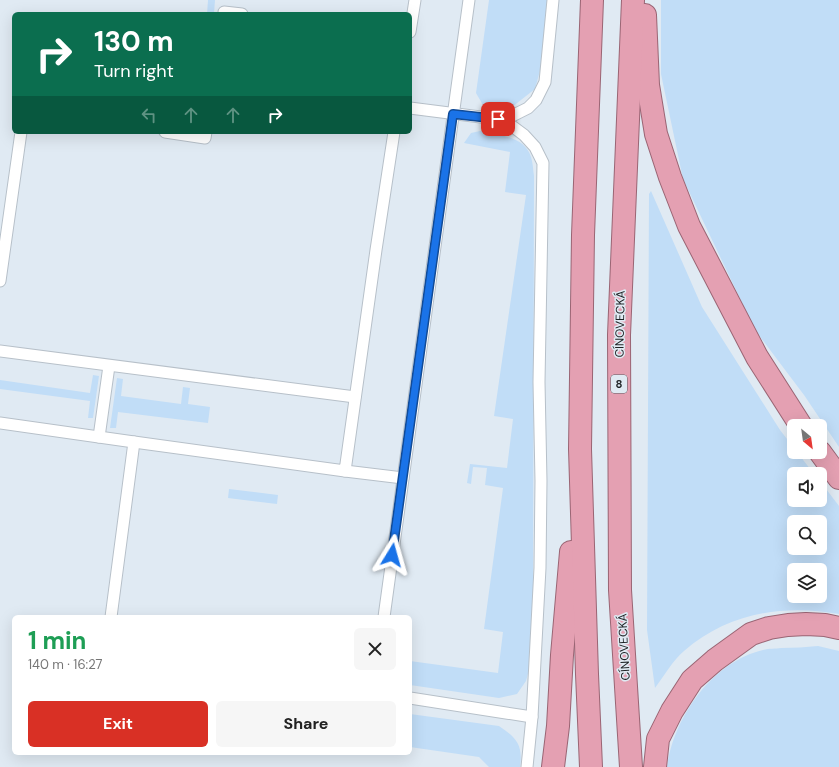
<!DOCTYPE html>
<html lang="en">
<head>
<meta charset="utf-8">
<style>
	:root { --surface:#fff; --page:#f6f6f6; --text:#222; --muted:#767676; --accent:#d93025 }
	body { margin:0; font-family:"DM Sans",sans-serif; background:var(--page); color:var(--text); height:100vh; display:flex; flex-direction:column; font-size:15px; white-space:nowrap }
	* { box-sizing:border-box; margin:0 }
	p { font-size:13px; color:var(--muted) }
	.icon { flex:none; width:22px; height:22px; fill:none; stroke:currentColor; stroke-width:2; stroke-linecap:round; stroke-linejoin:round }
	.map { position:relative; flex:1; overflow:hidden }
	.details { position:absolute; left:12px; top:615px; width:400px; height:140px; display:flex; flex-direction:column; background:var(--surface); border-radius:6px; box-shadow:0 4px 16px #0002 }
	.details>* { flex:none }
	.hud { position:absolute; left:12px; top:12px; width:400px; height:122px; border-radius:6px; box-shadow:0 4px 16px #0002; background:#0b6e4f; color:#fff; overflow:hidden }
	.needle { width:26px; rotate:151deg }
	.controls { position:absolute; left:787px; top:419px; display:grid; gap:8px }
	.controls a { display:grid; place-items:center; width:40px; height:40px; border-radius:6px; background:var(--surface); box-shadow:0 4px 16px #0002; font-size:20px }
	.pin { position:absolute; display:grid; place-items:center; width:34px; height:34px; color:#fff; margin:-17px; border-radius:8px; box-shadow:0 2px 6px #0006 }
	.me { position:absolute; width:44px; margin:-22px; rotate:8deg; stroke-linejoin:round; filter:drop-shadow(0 0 3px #0008) }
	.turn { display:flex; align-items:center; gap:14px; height:84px; padding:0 16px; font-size:18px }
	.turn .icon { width:52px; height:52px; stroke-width:2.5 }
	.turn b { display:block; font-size:28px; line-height:34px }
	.lanes { display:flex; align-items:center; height:38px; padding:0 16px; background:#0003; justify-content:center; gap:20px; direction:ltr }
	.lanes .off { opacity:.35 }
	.round { display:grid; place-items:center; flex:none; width:42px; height:42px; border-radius:6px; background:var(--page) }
	.summary { display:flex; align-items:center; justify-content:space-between; height:68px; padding:0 16px }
	h1 { font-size:24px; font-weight:700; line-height:30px; color:#1e9e55 }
	.cta { display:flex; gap:8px; margin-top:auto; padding:8px 16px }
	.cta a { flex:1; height:46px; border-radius:6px; background:var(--accent); color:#fff; font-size:16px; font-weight:700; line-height:46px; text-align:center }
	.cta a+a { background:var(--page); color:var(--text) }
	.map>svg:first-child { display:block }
	.green { fill:#c1ddf7; fill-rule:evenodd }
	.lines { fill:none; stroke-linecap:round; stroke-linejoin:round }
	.service-casing { stroke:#b7c0c9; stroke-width:13 }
	.trunk-casing { stroke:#9a6574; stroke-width:24 }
	.service { stroke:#fff; stroke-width:11 }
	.trunk { stroke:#e4a0b2; stroke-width:22 }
	.route-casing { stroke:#114b97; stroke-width:10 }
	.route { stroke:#1a73e8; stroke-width:7 }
	.labels { text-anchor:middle; stroke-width:3; stroke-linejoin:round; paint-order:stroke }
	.shield { fill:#e0eaf3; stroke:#585d62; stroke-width:1 }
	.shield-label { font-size:11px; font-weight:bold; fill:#1e2124 }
	.street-label { font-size:12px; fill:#1e2124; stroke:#e0eaf3 }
</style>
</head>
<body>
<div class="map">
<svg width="839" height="767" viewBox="0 0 839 767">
	<rect width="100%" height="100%" fill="#e0eaf3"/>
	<g class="green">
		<polygon points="208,0 215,0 214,14 207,14"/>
		<polygon points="489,0 547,0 541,67 535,89 512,107 484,107 476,93"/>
		<polygon points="661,0 839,0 839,447 804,395 755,330 683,179 661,74"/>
		<path d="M480,131C498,135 525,136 531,157C533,163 533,170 534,176L533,592L529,670L526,681L517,694L499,698L410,685V661L498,673L503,632L484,629L503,488L485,485L487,468L473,467L471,484L467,483L470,464L507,468L513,419L494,416L526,195L505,192L510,152L464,143L471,133Z"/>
		<path d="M651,191L702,307L780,430L794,448V452H797L814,474H794V500H820V481L839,506V614C783,604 728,613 684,651C673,660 664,676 655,688L647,630L649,194ZM794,522H820V548H794ZM794,570H820V596H794Z"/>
		<polygon points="93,375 99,376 93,418 88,418 90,401 0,389 0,380 90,393"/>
		<polygon points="117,378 123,379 121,396 181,404 183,387 190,388 188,404 210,407 208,423 118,412 116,428 110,428"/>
		<polygon points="229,489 278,495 277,504 228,498"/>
		<path d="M818,646L839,651V767H667C674,717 712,662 763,650C769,648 776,649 781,648C794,648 806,647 818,646Z"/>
		<path d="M410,714L499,726C517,738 523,745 520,767H489L479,757L410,747Z"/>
	</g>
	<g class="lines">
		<defs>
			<g id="service">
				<polyline points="224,14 224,12 242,14"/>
				<polyline points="410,32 415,0"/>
				<polyline points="410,108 504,120 524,135 535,147 543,163 539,382 541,481 540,568 532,717 527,767"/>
				<polyline points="504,120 528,108 536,100 545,82 553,0"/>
				<polyline points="165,132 205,138 206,132"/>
				<polyline points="0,281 21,132"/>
				<polyline points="0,351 355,397"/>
				<polyline points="0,423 134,442 345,471 376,250 394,132"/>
				<polyline points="99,437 109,366"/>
				<polyline points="345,471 403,478"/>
				<polyline points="111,617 134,442"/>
				<polyline points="384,617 469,0"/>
				<polyline points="410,698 532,717"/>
			</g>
			<g id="trunk">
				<polyline points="645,15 648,85 656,134 670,177 689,226 757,357 801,426"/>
				<polyline points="820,452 839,478"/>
				<polyline points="553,767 558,726 562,655 571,552"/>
				<polyline points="591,767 587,674 580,449 583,235 592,0"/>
				<polyline points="631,767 620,590 619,335 633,0"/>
				<polyline points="655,767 658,739 672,711 692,680 715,660 751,634 769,628 788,625 806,624 825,625 839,628"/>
			</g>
		</defs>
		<use href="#service" class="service-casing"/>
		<use href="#trunk" class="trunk-casing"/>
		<use href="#service" class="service"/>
		<use href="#trunk" class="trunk"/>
	</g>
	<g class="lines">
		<defs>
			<polyline id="route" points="392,555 453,114 498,119"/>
		</defs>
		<use href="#route" class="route-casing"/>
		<use href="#route" class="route"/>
	</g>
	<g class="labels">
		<rect class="shield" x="611" y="375" width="16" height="18" rx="3"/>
		<g class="shield-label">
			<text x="619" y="388">8</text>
		</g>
		<g class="street-label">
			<text transform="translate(620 324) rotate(-89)" y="4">CÍNOVECKÁ</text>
			<text transform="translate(624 647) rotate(-93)" y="4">CÍNOVECKÁ</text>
		</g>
	</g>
</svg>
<div class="controls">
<a><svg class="needle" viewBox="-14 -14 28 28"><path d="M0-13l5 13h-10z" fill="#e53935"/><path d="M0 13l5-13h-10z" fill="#767676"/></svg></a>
<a><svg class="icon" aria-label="sound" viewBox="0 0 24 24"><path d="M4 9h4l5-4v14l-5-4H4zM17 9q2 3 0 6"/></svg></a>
<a><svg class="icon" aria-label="search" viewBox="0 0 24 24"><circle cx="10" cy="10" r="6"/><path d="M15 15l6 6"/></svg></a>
<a><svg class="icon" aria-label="layers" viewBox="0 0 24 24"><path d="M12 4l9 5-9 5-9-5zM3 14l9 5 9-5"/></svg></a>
</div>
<div class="pin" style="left:498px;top:119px;background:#d93025"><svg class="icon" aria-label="arrive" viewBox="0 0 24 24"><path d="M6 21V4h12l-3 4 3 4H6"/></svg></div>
<svg class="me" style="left:392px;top:555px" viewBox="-20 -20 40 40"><path d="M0-17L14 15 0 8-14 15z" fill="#1a73e8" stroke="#fff" stroke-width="4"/></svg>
<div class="hud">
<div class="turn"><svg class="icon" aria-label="right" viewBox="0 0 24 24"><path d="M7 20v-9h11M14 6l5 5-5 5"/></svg><div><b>130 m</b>Turn right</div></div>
<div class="lanes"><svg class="icon off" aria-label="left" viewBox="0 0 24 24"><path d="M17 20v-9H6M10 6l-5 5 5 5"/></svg><svg class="icon off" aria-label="ahead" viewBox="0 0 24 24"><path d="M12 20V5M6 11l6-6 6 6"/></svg><svg class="icon off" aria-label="ahead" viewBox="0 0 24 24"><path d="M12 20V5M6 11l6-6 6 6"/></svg><svg class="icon" aria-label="right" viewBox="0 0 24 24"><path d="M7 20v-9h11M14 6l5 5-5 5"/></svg></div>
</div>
<section class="details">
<div class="summary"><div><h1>1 min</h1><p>140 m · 16:27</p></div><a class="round"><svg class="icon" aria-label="close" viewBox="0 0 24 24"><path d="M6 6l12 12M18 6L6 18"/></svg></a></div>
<div class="cta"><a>Exit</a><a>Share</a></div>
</section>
</div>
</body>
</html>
